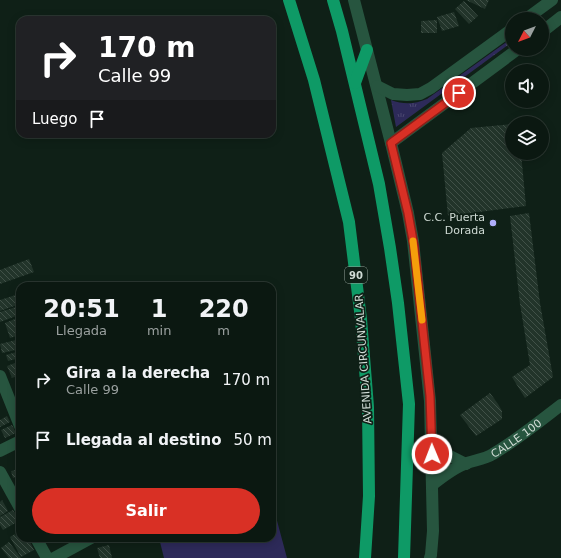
<!DOCTYPE html>
<html lang="es">
<head>
<meta charset="utf-8">
<style>
	:root { --surface:#0b1811; --page:#19251f; --text:#f1f3f6; --muted:#9aa09f; --line:#2b3731; --accent:#d93025 }
	body { margin:0; font-family:"DejaVu Sans",sans-serif; background:var(--page); color:var(--text); height:100vh; display:flex; flex-direction:column; font-size:15px; white-space:nowrap }
	* { box-sizing:border-box; margin:0 }
	p { font-size:13px; color:var(--muted) }
	.icon { flex:none; width:22px; height:22px; fill:none; stroke:currentColor; stroke-width:2; stroke-linecap:round; stroke-linejoin:round }
	.map { position:relative; flex:1; overflow:hidden }
	.side { position:absolute; left:16px; top:282px; width:260px; height:260px; display:flex; flex-direction:column; background:var(--surface); border-radius:12px; box-shadow:0 2px 10px #0003,0 0 0 1px var(--line) }
	.side>* { flex:none }
	.guide { position:absolute; left:16px; top:16px; width:260px; height:122px; border-radius:12px; box-shadow:0 2px 10px #0003,0 0 0 1px var(--line); background:#202124; color:#fff; overflow:hidden }
	.needle { width:26px; rotate:228deg }
	.tools { position:absolute; left:505px; top:12px; display:grid; gap:8px }
	.tools a { display:grid; place-items:center; width:44px; height:44px; border-radius:50%; background:var(--surface); box-shadow:0 2px 10px #0003,0 0 0 1px var(--line); font-size:20px }
	.pin { position:absolute; display:grid; place-items:center; width:34px; height:34px; color:#fff; margin:-17px; border:2px solid #fff; border-radius:50%; box-shadow:0 1px 4px #0007 }
	.me { position:absolute; width:44px; margin:-22px; rotate:359deg; stroke-linejoin:round; filter:drop-shadow(0 0 3px #0008) }
	.turn { display:flex; align-items:center; gap:14px; height:84px; padding:0 16px; font-size:18px }
	.turn .icon { width:52px; height:52px; stroke-width:2.5 }
	.turn b { display:block; font-size:28px; line-height:34px }
	.then { display:flex; align-items:center; height:38px; padding:0 16px; background:#0003; gap:8px; font-size:15px }
	.eta { display:flex; justify-content:space-evenly; align-items:center; height:68px; text-align:center }
	.eta b { font-size:24px; font-weight:800; line-height:28px }
	.button { display:flex; gap:8px; margin-top:auto; padding:8px 16px }
	.button a { flex:1; height:46px; border-radius:24px; background:var(--accent); color:#fff; font-size:16px; font-weight:800; line-height:46px; text-align:center }
	ul { padding:0; list-style:none }
	li { display:flex; align-items:center; gap:12px; height:60px; padding:0 16px }
	li div { flex:1 }
	li b { display:block; font-size:15px }
	li em { font-style:normal }
	.map>svg:first-child { display:block }
	.grass { fill:url(#grass-tufts) }
	.pitch { fill:#2d2a59 }
	.building { fill:url(#building-back-hatch) }
	.lines { fill:none; stroke-linecap:round; stroke-linejoin:round }
	.minor { stroke:#27553f; stroke-width:12 }
	.trunk { stroke:#0e9a66; stroke-width:12 }
	.route-casing { stroke:#8d1f18; stroke-width:10 }
	.route { stroke:#d93025; stroke-width:7 }
	.slow { stroke:#f59e0b; stroke-width:7 }
	.poi-dot { fill:#afaefa; stroke:#0f2017; stroke-width:1.5 }
	.labels { text-anchor:middle; stroke-width:3.5; stroke-linejoin:round; paint-order:stroke }
	.shield { fill:#0f2017; stroke:#96a39c; stroke-width:1 }
	.shield-label { font-size:10px; font-weight:bold; fill:#d0dbd5 }
	.poi-label { font-size:11px; fill:#d0dbd5; stroke:#0f2017; text-anchor:end }
	.street-label { font-size:11px; fill:#d0dbd5; stroke:#0f2017 }
</style>
</head>
<body>
<div class="map">
<svg width="561" height="558" viewBox="0 0 561 558">
	<defs>
		<pattern id="grass-tufts" width="24" height="20" patternUnits="userSpaceOnUse"><rect width="24" height="20" fill="#2d2a59"/><path d="M3 7l-1-3M5 7V3M7 7l1-3M15 17l-1-3M17 17v-4M19 17l1-3" fill="none" stroke="#4a4870"/></pattern>
		<pattern id="building-back-hatch" width="6" height="6" patternUnits="userSpaceOnUse"><rect width="6" height="6" fill="#22342a"/><path d="M-1 5l2 2M0 0l6 6M5-1l2 2" fill="none" stroke="#415148"/></pattern>
	</defs>
	<rect width="100%" height="100%" fill="#0f2017"/>
	<path class="grass" d="M512,38V42L396,127L391,100C404,105 415,104 427,99Z"/>
	<polygon class="pitch" points="272,502 287,558 164,558 159,538 272,538"/>
	<g class="building">
		<polygon points="466,0 489,0 485,9"/>
		<polygon points="464,1 478,16 469,24 455,9"/>
		<polygon points="454,12 459,26 442,31 437,17"/>
		<polygon points="437,20 437,33 421,33 421,21"/>
		<polygon points="512,124 512,153 521,153 526,206 448,216 442,153 471,128"/>
		<polygon points="529,213 540,303 553,377 525,398 512,377 530,365 520,304 510,216"/>
		<polygon points="29,259 34,272 0,284 0,270"/>
		<polygon points="19,294 20,297 20,304 0,311 0,300"/>
		<polygon points="16,307 19,315 0,322 0,312"/>
		<polygon points="20,317 20,335 10,338 5,323"/>
		<polygon points="20,339 20,349 2,353 0,344"/>
		<polygon points="20,351 20,358 8,361 6,355"/>
		<polygon points="20,361 20,375 12,378 7,366"/>
		<polygon points="490,393 498,404 502,411 502,419 476,436 460,415"/>
		<polygon points="7,416 10,422 0,427 0,420"/>
		<polygon points="12,425 16,433 5,438 1,430"/>
		<polygon points="20,469 20,476 13,478 11,471"/>
		<polygon points="2,500 8,511 0,516 0,502"/>
		<polygon points="13,510 19,521 3,530 0,525 0,517"/>
		<polygon points="20,533 20,538 28,538 34,550 21,557 10,537 15,534 16,536"/>
		<polygon points="9,542 21,558 9,558 1,548"/>
		<polygon points="109,545 112,558 100,558 97,548"/>
	</g>
	<g class="lines">
		<g class="minor">
			<polyline points="354,0 391,143 408,213 413,241 430,401 433,531 431,555 430,558"/>
			<polyline points="526,19 552,0"/>
			<polyline points="542,32 561,17"/>
			<polyline points="377,86 393,94 407,95 420,94 431,88 512,29"/>
			<polyline points="391,143 518,49"/>
			<polyline points="0,376 20,426"/>
			<polyline points="432,439 441,449 448,455 466,464"/>
			<polyline points="0,451 20,441"/>
			<polyline points="0,472 20,508"/>
			<path id="s1" d="M432,485C442,477 455,467 467,463C476,460 485,459 493,454C517,440 539,422 561,405"/>
			<polyline points="36,538 47,558"/>
			<polyline points="54,558 91,538"/>
		</g>
		<g class="trunk">
			<polyline points="289,0 314,80 349,222 361,319 368,407 369,496 365,558"/>
			<polyline points="333,0 342,31 379,184 390,248 398,303 409,404 404,558"/>
			<polyline points="355,83 367,50"/>
		</g>
	</g>
	<g class="lines">
		<defs>
			<polyline id="route" points="432,454 430,396 414,246 408,213 391,143 459,93"/>
		</defs>
		<use href="#route" class="route-casing"/>
		<use href="#route" class="route"/>
		<polyline class="slow" points="413,241 422,320"/>
	</g>
	<circle class="poi-dot" cx="493" cy="223" r="4"/>
	<g class="labels">
		<rect class="shield" x="345" y="267" width="22" height="16" rx="3"/>
		<g class="shield-label">
			<text x="356" y="279">90</text>
		</g>
		<g class="poi-label">
			<text x="485" y="221">C.C. Puerta<tspan x="485" dy="13">Dorada</tspan></text>
		</g>
		<g class="street-label">
			<text transform="translate(363 359) rotate(-94)" y="4">AVENIDA CIRCUNVALAR</text>
			<text dy="4" stroke="none"><textPath href="#s1" startOffset="97">CALLE 100</textPath></text>
		</g>
	</g>
</svg>
<div class="tools">
<a><svg class="needle" viewBox="-14 -14 28 28"><path d="M0-13l5 13h-10z" fill="#e53935"/><path d="M0 13l5-13h-10z" fill="#9aa09f"/></svg></a>
<a><svg class="icon" aria-label="sound" viewBox="0 0 24 24"><path d="M4 9h4l5-4v14l-5-4H4zM17 9q2 3 0 6"/></svg></a>
<a><svg class="icon" aria-label="layers" viewBox="0 0 24 24"><path d="M12 4l9 5-9 5-9-5zM3 14l9 5 9-5"/></svg></a>
</div>
<div class="pin" style="left:459px;top:93px;background:#d93025"><svg class="icon" aria-label="arrive" viewBox="0 0 24 24"><path d="M6 21V4h12l-3 4 3 4H6"/></svg></div>
<svg class="me" style="left:432px;top:454px" viewBox="-20 -20 40 40"><circle r="17" fill="#d93025" stroke="#fff" stroke-width="3"/><path d="M0-11L8 9 0 5-8 9z" fill="#fff"/></svg>
<div class="guide">
<div class="turn"><svg class="icon" aria-label="right" viewBox="0 0 24 24"><path d="M7 20v-9h11M14 6l5 5-5 5"/></svg><div><b>170 m</b>Calle 99</div></div>
<div class="then">Luego<svg class="icon" aria-label="arrive" viewBox="0 0 24 24"><path d="M6 21V4h12l-3 4 3 4H6"/></svg></div>
</div>
<section class="side">
<div class="eta">
<div><b>20:51</b><p>Llegada</p></div>
<div><b>1</b><p>min</p></div>
<div><b>220</b><p>m</p></div>
</div>
<ul>
<li><svg class="icon" aria-label="right" viewBox="0 0 24 24"><path d="M7 20v-9h11M14 6l5 5-5 5"/></svg><div><b>Gira a la derecha</b><p>Calle 99</p></div><em>170 m</em></li>
<li><svg class="icon" aria-label="arrive" viewBox="0 0 24 24"><path d="M6 21V4h12l-3 4 3 4H6"/></svg><div><b>Llegada al destino</b></div><em>50 m</em></li>
</ul>
<div class="button"><a>Salir</a></div>
</section>
</div>
</body>
</html>
